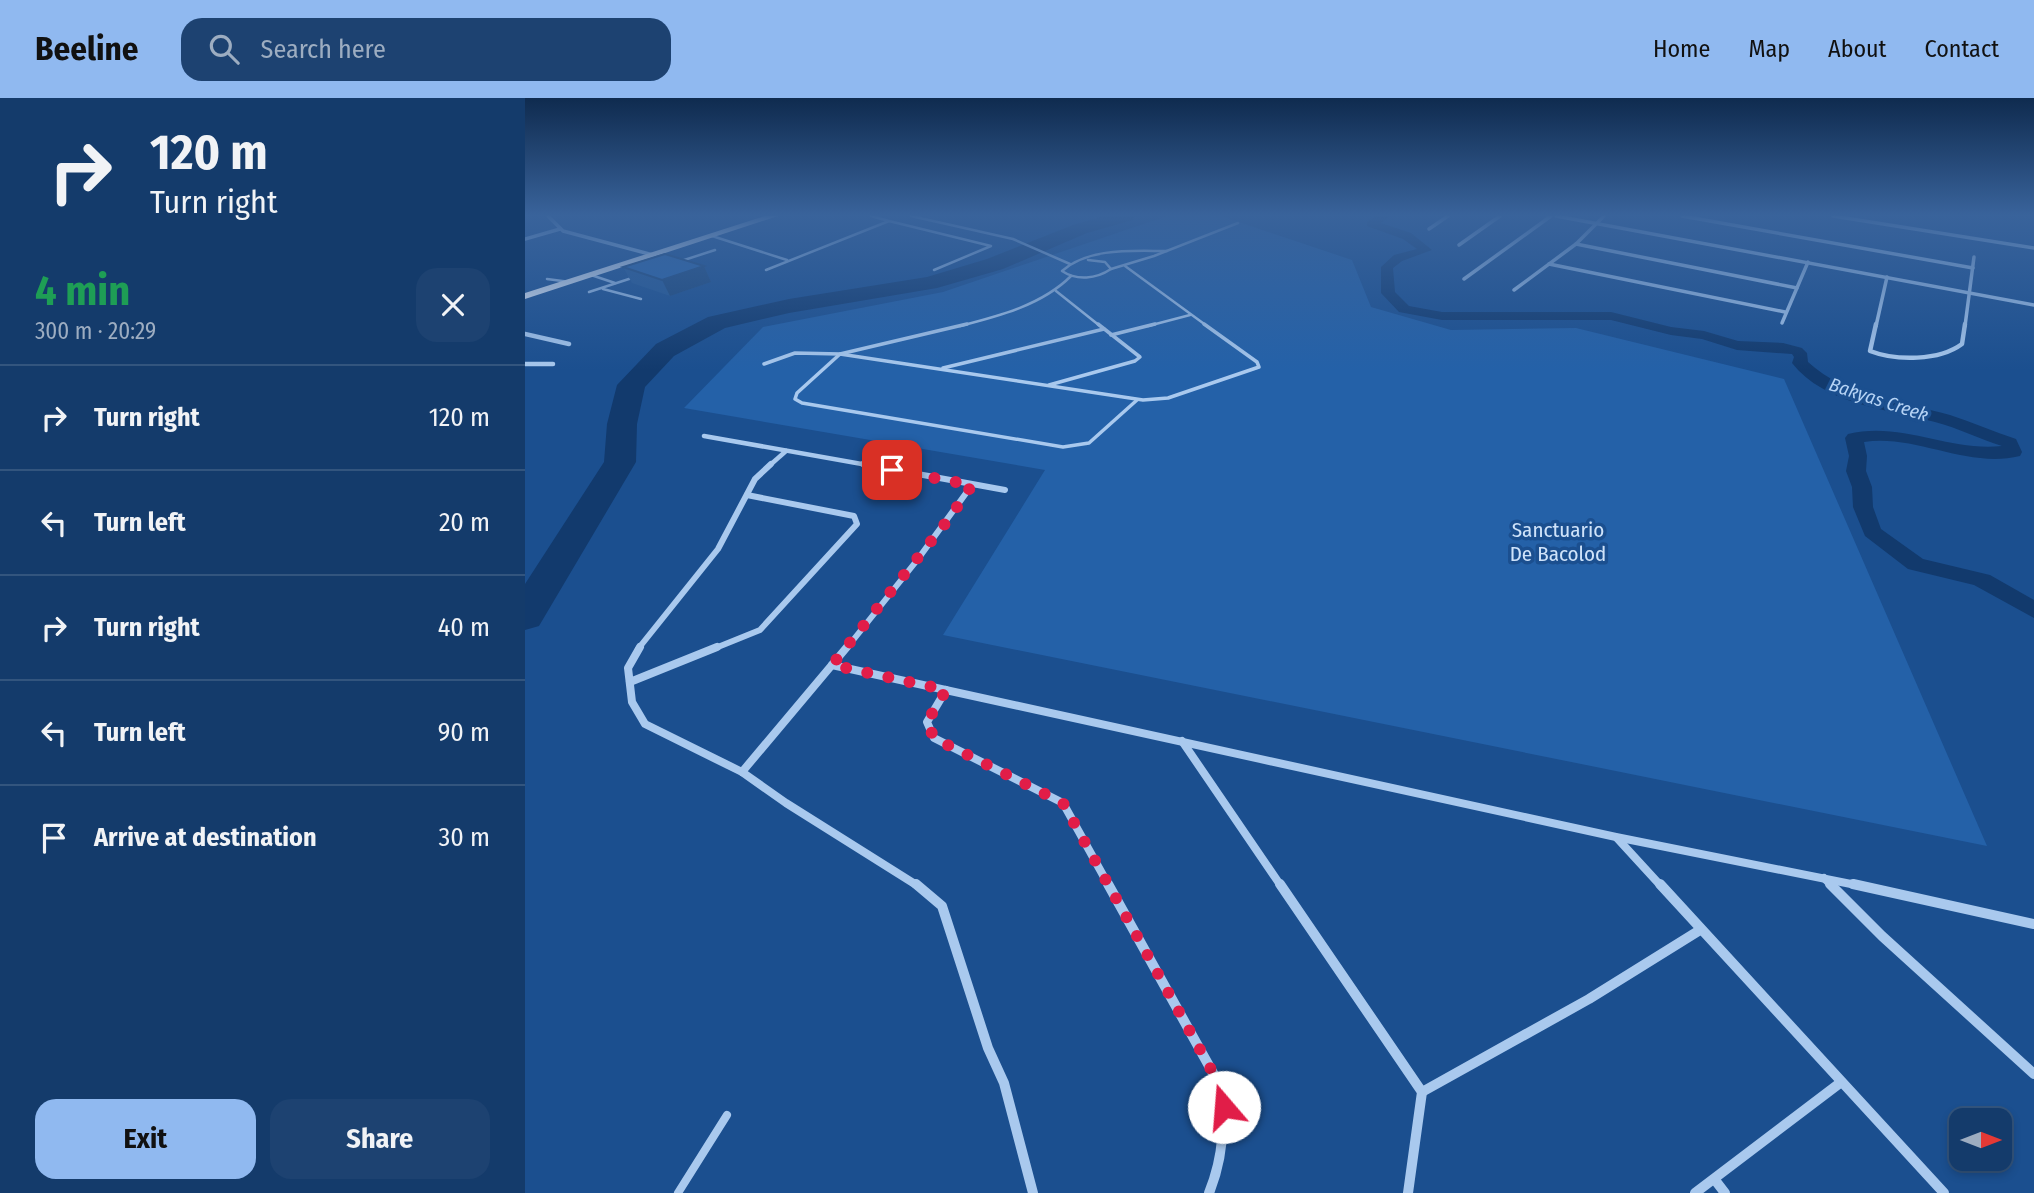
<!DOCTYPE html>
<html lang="en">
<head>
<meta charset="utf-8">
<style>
	:root { --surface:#143b6b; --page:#1d4271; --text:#f1f3f6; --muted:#9dadc1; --line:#33557e; --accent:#90b9f0 }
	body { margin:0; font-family:"Fira Sans Condensed",sans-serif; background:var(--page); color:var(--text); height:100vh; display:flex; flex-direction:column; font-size:26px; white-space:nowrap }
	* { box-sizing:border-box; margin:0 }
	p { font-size:23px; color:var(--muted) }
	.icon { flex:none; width:38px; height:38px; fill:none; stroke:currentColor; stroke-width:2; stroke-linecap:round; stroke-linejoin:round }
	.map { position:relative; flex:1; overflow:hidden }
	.side { display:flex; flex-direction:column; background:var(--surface); width:525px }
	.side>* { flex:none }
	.guide { background:#143b6b; color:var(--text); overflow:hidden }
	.needle { width:46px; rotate:90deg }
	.fabs { position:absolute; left:1424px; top:1010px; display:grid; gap:14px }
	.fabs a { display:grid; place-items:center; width:63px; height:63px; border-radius:14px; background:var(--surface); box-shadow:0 4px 10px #0003,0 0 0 2px var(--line); font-size:35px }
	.pin { position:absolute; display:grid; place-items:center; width:60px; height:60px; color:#fff; margin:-30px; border-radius:14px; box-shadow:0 4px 10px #0006 }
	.me { position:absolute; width:77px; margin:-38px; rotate:342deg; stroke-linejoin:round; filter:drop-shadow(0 0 5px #0008) }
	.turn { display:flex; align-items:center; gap:24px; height:147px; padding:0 35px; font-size:32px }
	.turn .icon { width:91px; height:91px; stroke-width:2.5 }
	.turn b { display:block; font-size:49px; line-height:60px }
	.round { display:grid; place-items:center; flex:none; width:74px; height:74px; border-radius:21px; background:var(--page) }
	.summary { display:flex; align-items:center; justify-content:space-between; height:119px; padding:0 35px }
	h1 { font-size:42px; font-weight:700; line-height:52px; color:#1e9e55 }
	.primary-button { display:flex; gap:14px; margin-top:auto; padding:14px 35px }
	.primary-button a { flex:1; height:80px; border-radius:21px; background:var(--accent); color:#111; font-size:28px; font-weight:700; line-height:80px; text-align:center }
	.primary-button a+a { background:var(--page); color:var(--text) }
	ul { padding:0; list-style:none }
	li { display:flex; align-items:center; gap:21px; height:105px; padding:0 35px; border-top:2px solid var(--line) }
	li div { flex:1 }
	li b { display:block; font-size:26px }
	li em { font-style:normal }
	header { display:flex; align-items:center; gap:42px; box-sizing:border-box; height:98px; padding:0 35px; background:var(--accent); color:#111 }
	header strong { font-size:33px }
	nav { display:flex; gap:38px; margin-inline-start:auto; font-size:24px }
	.search { width:490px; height:63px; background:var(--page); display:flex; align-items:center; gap:18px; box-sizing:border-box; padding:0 24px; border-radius:21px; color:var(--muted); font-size:26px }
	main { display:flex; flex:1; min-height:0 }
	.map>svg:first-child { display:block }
	.green { fill:#2461a8 }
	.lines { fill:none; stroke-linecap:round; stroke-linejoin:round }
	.canal { fill:#123a6d; fill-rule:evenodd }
	.river { fill:#123a6d; fill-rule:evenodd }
	.service-far2 { stroke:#a9c9ee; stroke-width:2.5 }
	.service-far1 { stroke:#a9c9ee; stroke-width:3.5 }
	.service { stroke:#a9c9ee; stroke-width:8 }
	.minor-far4 { stroke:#a9c9ee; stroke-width:3.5 }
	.minor-far3 { stroke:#a9c9ee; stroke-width:4.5 }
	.minor-far2 { stroke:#a9c9ee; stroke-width:6 }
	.minor-far1 { stroke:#a9c9ee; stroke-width:8 }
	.minor { stroke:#a9c9ee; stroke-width:10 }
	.primary { fill:#f0f6ff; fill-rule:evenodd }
	.wall { fill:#245895 }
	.shaded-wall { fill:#1d4779 }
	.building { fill:#2a66ad; stroke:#1d4779; stroke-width:2 }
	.route { stroke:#e11d48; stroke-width:12; stroke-dasharray:0 21.6 }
	.labels { text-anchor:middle; stroke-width:7; stroke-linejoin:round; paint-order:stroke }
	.far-water-label { font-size:19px; font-style:italic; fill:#b5d3f5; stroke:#1b4f8f }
	.park-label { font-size:21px; fill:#cfe3fa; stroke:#1b4f8f }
</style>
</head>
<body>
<header>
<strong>Beeline</strong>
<div class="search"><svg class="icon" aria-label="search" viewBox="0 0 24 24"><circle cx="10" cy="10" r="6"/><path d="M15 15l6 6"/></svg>Search here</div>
<nav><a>Home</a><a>Map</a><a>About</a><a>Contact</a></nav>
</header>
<main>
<section class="side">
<div class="guide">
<div class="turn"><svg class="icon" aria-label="right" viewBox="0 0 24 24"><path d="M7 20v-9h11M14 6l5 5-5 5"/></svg><div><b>120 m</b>Turn right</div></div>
</div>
<div class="summary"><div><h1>4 min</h1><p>300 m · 20:29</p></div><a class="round"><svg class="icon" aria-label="close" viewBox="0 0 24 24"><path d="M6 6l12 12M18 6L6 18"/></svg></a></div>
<ul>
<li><svg class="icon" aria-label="right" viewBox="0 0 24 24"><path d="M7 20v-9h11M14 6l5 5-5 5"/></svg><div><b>Turn right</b></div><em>120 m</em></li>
<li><svg class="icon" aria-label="left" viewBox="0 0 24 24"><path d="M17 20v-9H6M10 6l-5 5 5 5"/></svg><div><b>Turn left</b></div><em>20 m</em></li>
<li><svg class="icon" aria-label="right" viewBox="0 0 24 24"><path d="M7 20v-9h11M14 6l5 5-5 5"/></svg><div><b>Turn right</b></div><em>40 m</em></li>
<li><svg class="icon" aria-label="left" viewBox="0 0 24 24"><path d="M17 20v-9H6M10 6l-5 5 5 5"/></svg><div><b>Turn left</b></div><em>90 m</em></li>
<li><svg class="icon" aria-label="arrive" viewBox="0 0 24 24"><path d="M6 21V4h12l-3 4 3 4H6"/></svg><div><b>Arrive at destination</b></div><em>30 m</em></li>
</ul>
<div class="primary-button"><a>Exit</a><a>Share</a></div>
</section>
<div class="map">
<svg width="1509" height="1095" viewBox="0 0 1509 1095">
	<rect width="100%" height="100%" fill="#1b4f8f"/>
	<polygon class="green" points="642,118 696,118 827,162 846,209 926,232 1051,230 1259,281 1462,748 418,537 520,372 159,310 238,229 418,194"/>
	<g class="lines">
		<path class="canal" d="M852,118H866L856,125L886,135L907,152L877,163L868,170L870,194L884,208L917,214H1086L1146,229L1179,233L1213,243L1258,245L1277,250L1282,255L1283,264C1322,300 1376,303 1425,317C1447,324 1469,334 1491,341L1497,354L1495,358C1442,371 1391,336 1339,344L1342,358L1341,373L1347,389L1348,409L1356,431L1398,461L1465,477L1509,502V520L1449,487L1383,471L1340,438L1328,409L1327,389L1321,373L1324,358L1320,340L1323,336C1377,323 1424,354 1477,348C1455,341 1433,330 1410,324C1363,311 1300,307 1267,265L1269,259L1267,256L1212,252L1177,241L1146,237L1086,222H917L874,214L856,195V169L869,157L892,151L878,141L842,128V124Z"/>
		<polygon class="river" points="579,118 610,118 608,122 562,135 478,171 412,190 264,215 200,230 149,258 120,289 112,326 111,364 14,528 0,532 0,486 79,364 82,326 92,287 131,246 183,219 264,201 402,179 462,161 548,127"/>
		<g class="service-far2">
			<polyline points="386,118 488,141 545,166"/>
			<polyline points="364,123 466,148 409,172"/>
			<polyline points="187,138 262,162"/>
			<path d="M563,162L580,164L586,171C571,181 552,183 537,173C565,149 608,153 642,153"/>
			<polyline points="153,164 190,152"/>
			<polyline points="600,168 682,228"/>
			<polyline points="586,171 629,158 713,125"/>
			<polyline points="241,172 364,123 346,118"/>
			<polyline points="66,177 90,185"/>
			<polyline points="22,181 45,184"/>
			<polyline points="78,191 116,201"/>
			<polyline points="531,193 575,228"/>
			<polyline points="64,194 110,179"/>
			<path d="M435,228C474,218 517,207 546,178"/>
			<polyline points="623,228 665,217"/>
		</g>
		<g class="service-far1">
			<polyline points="442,226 315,256 272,295 270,301 277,305 538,349 564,345 612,302"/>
			<polyline points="586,237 630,226"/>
			<polyline points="239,266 270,255 315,256 618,302 643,300 734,269 732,264 679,226"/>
			<polyline points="418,270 579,231"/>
			<polyline points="524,287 610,263 615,259 573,226"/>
		</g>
		<polyline class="service" points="153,1095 202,1017"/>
		<g class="minor-far4">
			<polyline points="23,118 38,133 128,157"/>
			<polyline points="1031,118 1509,207"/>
			<polyline points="1157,118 1448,170"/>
			<polyline points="1308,118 1509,150"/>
			<polyline points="904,131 923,118"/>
			<polyline points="0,141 35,131"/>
			<polyline points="1051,146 1272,190"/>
			<polyline points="934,147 975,118"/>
			<polyline points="1024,166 1260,214"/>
			<polyline points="939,181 1026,118"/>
			<polyline points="989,192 1051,146 1079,118"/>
			<polyline points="1257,225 1283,164"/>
			<polyline points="1351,228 1362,179"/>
			<polyline points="1440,228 1449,159"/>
		</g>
		<g class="minor-far3">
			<path d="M1351,226L1345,253C1371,263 1414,263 1437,246L1440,226"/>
			<polyline points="0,236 44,246"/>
			<polyline points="0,266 28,266"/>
			<polyline points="179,338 348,368"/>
			<polyline points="244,368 261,353"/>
		</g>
		<g class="minor-far2">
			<polyline points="338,366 480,392"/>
			<polyline points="113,551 193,451 230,381 246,366"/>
			<polyline points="188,551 235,532 332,426 329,418 222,397"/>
			<polyline points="321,551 393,461 447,387"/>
		</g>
		<g class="minor-far1">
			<polyline points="115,549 103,570 107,604 120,626 217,674 261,705 393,788"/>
			<polyline points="307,567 1091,739 1336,788"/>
			<polyline points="105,584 192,549"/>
			<polyline points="421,592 402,624 409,640 538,705 584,788"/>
			<polyline points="657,643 756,788"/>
			<polyline points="217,674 322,549"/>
			<polyline points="1092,740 1136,788"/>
			<polyline points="1299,780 1307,788"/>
		</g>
		<g class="minor">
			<polyline points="391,786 417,808 463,950 479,985 508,1095"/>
			<path d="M583,786L693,984C701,1023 699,1058 684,1095"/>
			<polyline points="755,786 897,994 883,1095"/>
			<polyline points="1135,786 1419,1095"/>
			<polyline points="1305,786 1357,838 1509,976"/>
			<polyline points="1328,786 1509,826"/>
			<polyline points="897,994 1064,901 1175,832"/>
			<polyline points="1190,1082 1200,1095"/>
			<polyline points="1170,1095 1315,985"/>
		</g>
		<polygon class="primary" points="240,118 253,118 0,201 0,195"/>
	</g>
	<polygon class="wall" points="179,168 186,184 145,198 107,185 98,169"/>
	<polygon class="shaded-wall" points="179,168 186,184 145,198 137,182"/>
	<polygon class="building" points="140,156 179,168 137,182 98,169"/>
	<linearGradient id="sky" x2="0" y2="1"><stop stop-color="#0f2b4f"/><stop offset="0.43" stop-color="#39639b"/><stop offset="1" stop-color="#39639b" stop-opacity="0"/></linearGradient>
	<rect width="1509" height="272" fill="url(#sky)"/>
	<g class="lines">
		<polyline class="route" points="367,372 447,387 423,422 307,567 421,592 402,624 409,640 538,705 693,984 699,1009"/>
	</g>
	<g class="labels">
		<g class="far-water-label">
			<text transform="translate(1354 301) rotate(18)" y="7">Bakyas Creek</text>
		</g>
		<g class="park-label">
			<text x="1033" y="439">Sanctuario<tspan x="1033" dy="24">De Bacolod</tspan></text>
		</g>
	</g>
</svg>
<div class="fabs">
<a><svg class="needle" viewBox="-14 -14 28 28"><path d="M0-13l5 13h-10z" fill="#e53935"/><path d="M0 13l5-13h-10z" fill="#9dadc1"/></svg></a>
</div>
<div class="pin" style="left:367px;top:372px;background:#d93025"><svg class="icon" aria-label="arrive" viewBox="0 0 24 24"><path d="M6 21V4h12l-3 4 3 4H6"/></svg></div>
<svg class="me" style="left:699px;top:1009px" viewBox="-20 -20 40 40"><circle r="19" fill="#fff"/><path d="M0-13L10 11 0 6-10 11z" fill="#e11d48"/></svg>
</div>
</main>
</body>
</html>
